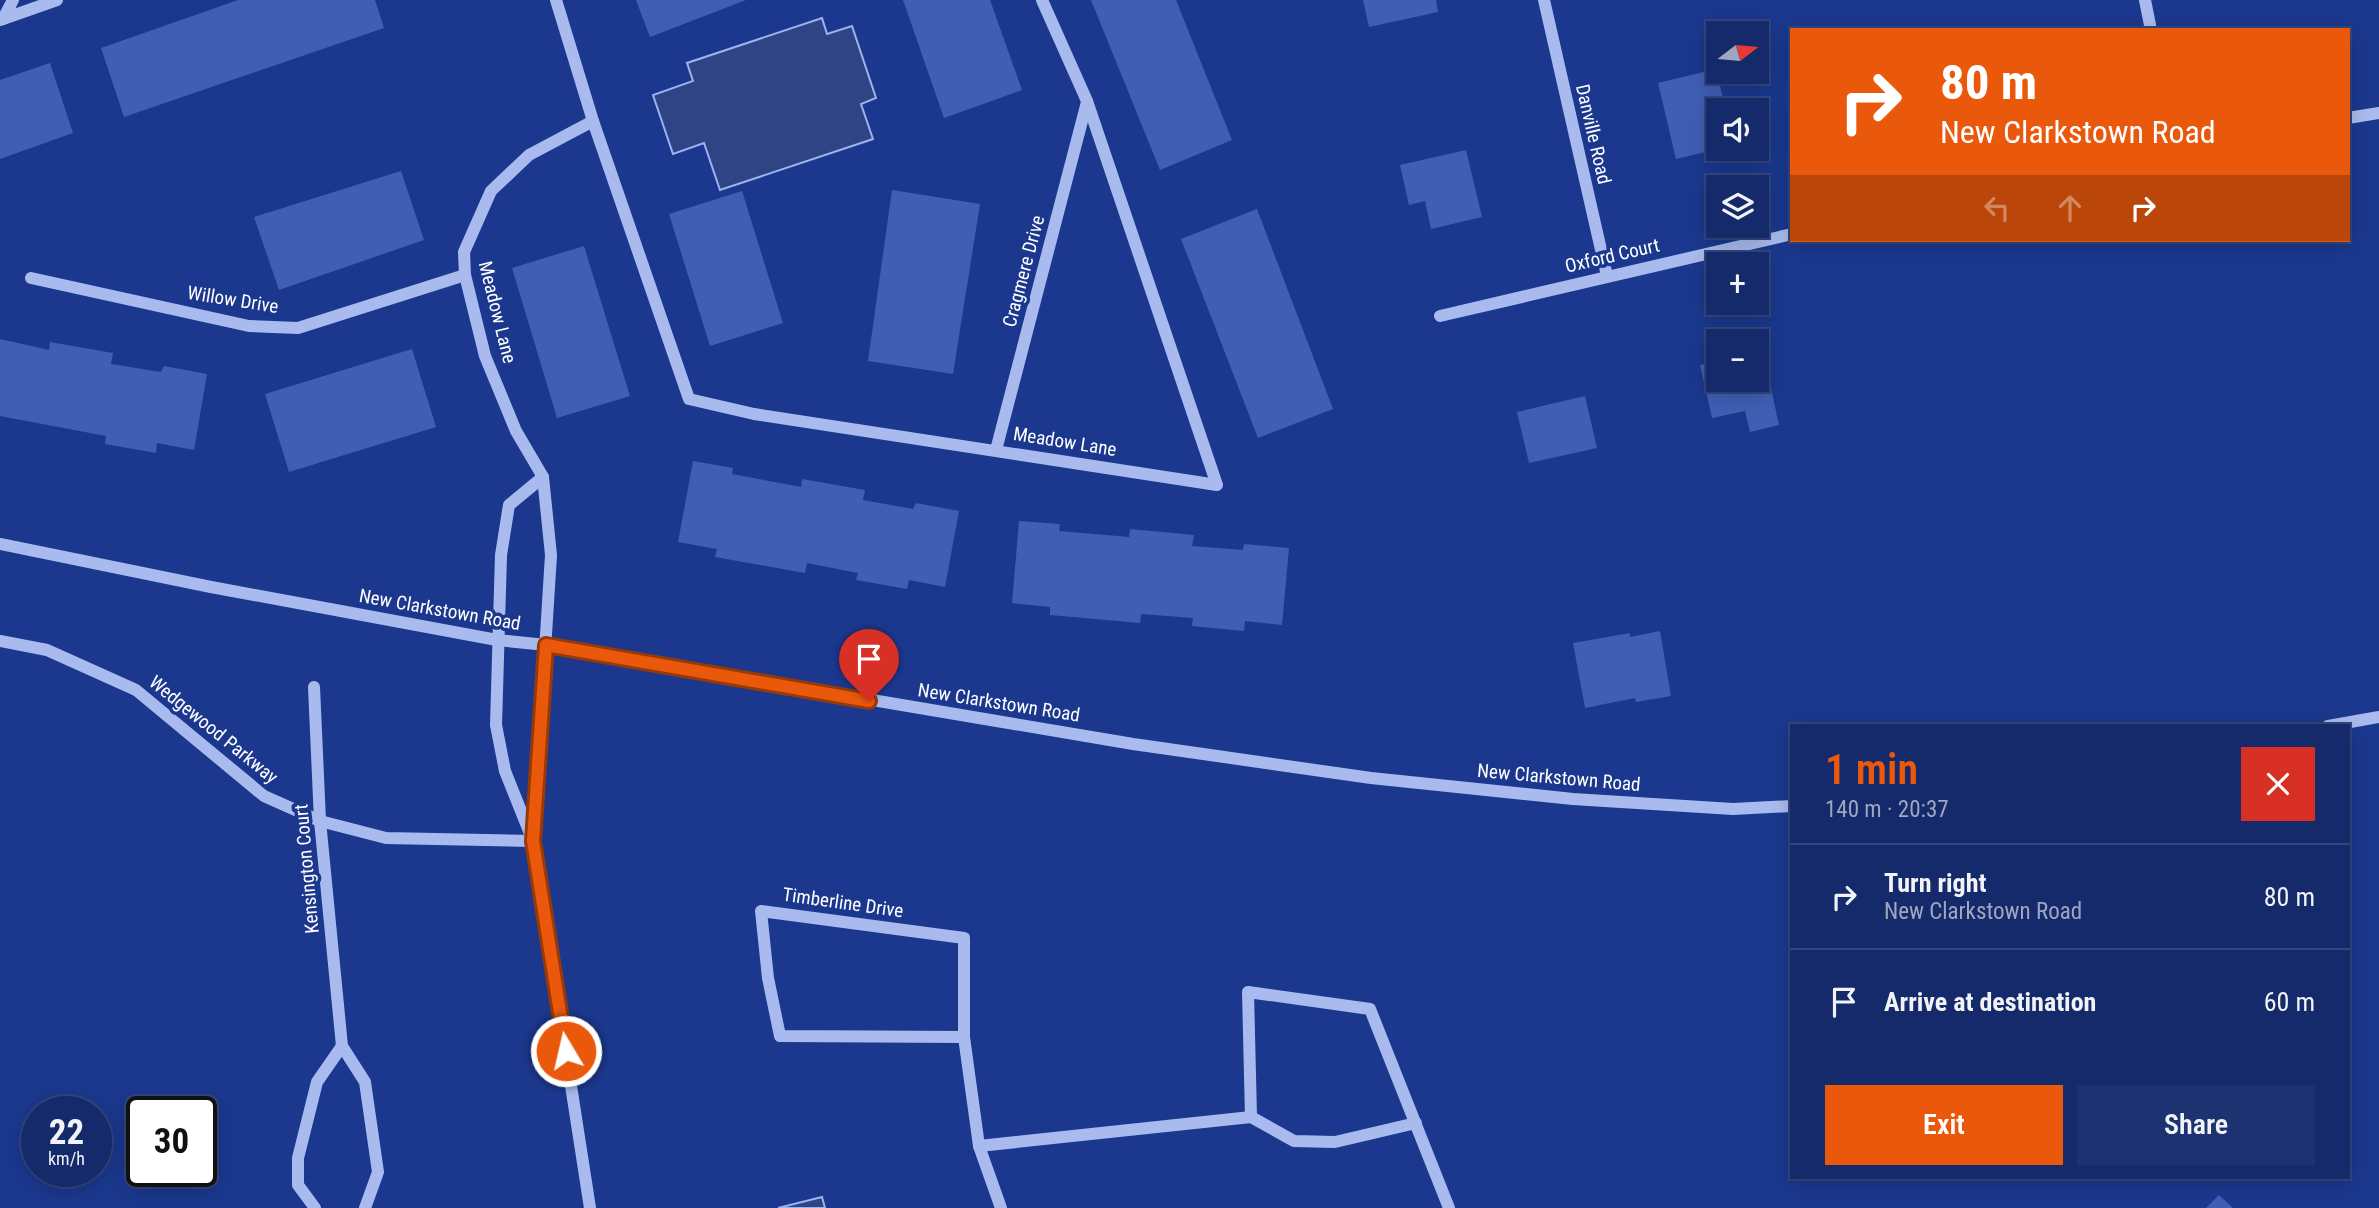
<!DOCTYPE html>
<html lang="en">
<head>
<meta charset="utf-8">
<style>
	:root { --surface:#142a6a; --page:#1d3270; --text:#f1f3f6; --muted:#9da7c1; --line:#33467e; --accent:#ea580c }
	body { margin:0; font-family:"Roboto Condensed",sans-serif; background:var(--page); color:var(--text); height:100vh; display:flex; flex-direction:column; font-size:26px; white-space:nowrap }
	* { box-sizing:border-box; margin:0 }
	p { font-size:23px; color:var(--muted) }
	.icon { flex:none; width:38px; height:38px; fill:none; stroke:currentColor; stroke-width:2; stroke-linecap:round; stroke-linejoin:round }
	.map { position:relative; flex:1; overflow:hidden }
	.drawer { position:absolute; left:1790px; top:724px; width:560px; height:455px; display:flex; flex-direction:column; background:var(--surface); border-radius:0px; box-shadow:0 4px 18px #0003,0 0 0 2px var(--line) }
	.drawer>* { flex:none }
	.hud { position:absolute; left:1790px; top:28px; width:560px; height:214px; border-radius:0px; box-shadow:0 4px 18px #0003,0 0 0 2px var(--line); background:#ea580c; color:#fff; overflow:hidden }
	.needle { width:46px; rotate:74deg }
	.fabs { position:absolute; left:1706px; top:21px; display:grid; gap:14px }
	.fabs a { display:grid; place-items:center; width:63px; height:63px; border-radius:0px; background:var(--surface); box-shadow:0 4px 18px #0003,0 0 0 2px var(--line); font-size:35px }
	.speed { position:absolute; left:21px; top:1096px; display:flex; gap:14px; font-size:35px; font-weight:700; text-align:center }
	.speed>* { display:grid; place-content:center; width:91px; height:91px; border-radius:50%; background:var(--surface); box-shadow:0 4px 18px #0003,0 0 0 2px var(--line); line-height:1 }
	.speed small { font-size:18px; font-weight:400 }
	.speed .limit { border:4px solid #111; border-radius:10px; background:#fff; color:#111 }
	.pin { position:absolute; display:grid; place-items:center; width:60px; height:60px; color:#fff; margin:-72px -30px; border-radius:50% 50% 50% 0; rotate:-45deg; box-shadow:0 0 7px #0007 }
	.pin .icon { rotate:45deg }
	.me { position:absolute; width:77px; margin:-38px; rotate:351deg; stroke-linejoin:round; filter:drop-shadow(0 0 5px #0008) }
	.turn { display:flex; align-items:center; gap:24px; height:147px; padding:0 35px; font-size:32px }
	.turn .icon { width:91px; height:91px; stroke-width:2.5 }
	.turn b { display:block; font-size:49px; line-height:60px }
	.lanes { display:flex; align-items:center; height:66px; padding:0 35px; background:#0003; justify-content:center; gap:35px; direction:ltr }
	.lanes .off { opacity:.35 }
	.round { display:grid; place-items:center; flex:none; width:74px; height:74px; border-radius:0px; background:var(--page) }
	.summary { display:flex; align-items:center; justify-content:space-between; height:119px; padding:0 35px }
	h1 { font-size:42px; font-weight:600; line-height:52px; color:var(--accent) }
	.primary-button { display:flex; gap:14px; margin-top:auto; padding:14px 35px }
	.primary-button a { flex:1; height:80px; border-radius:0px; background:var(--accent); color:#fff; font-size:28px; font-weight:600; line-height:80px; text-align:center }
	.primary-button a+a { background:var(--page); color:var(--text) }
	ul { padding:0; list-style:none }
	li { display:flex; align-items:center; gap:21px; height:105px; padding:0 35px; border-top:2px solid var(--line) }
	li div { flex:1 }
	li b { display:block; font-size:26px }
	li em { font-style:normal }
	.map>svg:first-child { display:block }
	.water { fill:#2f4485; stroke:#9cb3f0; stroke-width:2 }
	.building { fill:#405eb4 }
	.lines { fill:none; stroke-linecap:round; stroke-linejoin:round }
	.minor { stroke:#a9bbee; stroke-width:12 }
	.route-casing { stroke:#983908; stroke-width:18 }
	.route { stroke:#ea580c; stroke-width:12 }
	.labels { text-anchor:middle; stroke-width:7; stroke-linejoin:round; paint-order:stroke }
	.street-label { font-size:19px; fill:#fff; stroke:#1b388e }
</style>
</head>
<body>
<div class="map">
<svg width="2379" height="1208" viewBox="0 0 2379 1208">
	<rect width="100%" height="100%" fill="#1b388e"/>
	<g class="water">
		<polygon points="822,18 827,34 852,26 876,98 861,104 873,139 720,190 704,143 673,154 653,95 693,81 687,63"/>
		<polygon points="822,1197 825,1208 778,1208"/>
	</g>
	<g class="building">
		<polygon points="238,0 375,0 384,28 124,117 101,48"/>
		<polygon points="636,0 746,0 650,37"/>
		<polygon points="903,0 990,0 1022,90 944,118"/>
		<polygon points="1091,0 1176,0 1232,140 1160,170"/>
		<polygon points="1363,0 1436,0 1438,12 1369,27"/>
		<polygon points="50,63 73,133 0,159 0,80"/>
		<polygon points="1716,69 1726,110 1718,110 1718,149 1676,159 1658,83"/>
		<polygon points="1466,150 1482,217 1431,229 1425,201 1409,205 1400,165"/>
		<polygon points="401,171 424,240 279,290 254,217"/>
		<polygon points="892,190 980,204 953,374 868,361"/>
		<polygon points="742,191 783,323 710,346 669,214"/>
		<polygon points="1257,209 1333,409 1258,438 1181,239"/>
		<polygon points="584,246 630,396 557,418 512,268"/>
		<polygon points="0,339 49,350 50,342 113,353 111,364 161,372 164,366 207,374 194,450 157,443 156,453 105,444 106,436 0,416"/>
		<polygon points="412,349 436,427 289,472 265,394"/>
		<polygon points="1764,356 1779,425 1750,432 1745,411 1712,418 1700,365 1718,361 1718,380 1757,380 1757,358"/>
		<polygon points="1585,396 1597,448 1529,463 1517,412"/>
		<polygon points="693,461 733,468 732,474 801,487 802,479 865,490 863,500 913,509 916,503 959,511 945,587 909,580 907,589 856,580 858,573 807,563 805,573 715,557 717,549 678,542"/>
		<polygon points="1019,521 1060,524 1059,531 1129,537 1130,529 1194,535 1192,546 1243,550 1244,544 1289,548 1282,625 1245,621 1244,631 1192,626 1193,618 1141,614 1140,623 1050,615 1050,607 1012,603"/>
		<polygon points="1660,631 1671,696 1636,702 1635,698 1585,708 1573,643 1630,633 1630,637"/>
		<polygon points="2219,1195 2233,1208 2206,1208"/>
	</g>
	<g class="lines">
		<g class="minor">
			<polyline points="556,0 593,121 689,399 754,414 1217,485 1087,101 1042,0"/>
			<polyline points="1544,0 1607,276"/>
			<polyline points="2145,0 2151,30"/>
			<polyline points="3,19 13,0"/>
			<polyline points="0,20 57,0"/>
			<polyline points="2348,118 2379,113"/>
			<polyline points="31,278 249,326 298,328 465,275"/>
			<polyline points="1440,316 1792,234"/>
			<polyline points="996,450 1087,102"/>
			<polyline points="543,477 509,505 501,555 496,725 505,771 533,841 590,1208"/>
			<polyline points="0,544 211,587 497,640 546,645 1133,744 1371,778 1573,799 1733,809 1792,806"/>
			<polyline points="0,641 47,650 136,690 264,796 320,821 386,838 533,841"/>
			<polyline points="314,687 320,821 342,1046 365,1082 378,1172 365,1208"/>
			<polyline points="2328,726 2379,717"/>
			<polyline points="533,841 551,555 543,477 516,431 485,356 465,275 464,252 491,191 529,155 593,121"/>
			<polyline points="964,1037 780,1036 768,978 761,911 964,938 964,1037 979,1146 1001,1208"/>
			<polyline points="1251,1117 1248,992 1370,1009 1449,1208"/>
			<polyline points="979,1146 1251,1117 1294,1141 1335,1142 1416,1123"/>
			<polyline points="315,1208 298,1185 298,1158 317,1082 342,1046"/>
		</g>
	</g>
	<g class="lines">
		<defs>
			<polyline id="route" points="566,1051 533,841 546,645 869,701"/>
		</defs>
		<use href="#route" class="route-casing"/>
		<use href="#route" class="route"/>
	</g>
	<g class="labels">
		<g class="street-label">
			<text transform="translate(1594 134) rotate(77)" y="7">Danville Road</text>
			<text transform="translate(1612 255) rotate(-13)" y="7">Oxford Court</text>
			<text transform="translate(1023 271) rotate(-75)" y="7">Cragmere Drive</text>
			<text transform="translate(233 299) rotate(9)" y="7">Willow Drive</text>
			<text transform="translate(498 312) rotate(76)" y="7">Meadow Lane</text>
			<text transform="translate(1065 441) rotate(9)" y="7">Meadow Lane</text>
			<text transform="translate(440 609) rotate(10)" y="7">New Clarkstown Road</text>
			<text transform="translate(999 702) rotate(9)" y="7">New Clarkstown Road</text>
			<text transform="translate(214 729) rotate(39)" y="7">Wedgewood Parkway</text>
			<text transform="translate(1559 777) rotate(5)" y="7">New Clarkstown Road</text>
			<text transform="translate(306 869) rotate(-95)" y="7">Kensington Court</text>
			<text transform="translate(843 902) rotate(8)" y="7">Timberline Drive</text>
		</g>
	</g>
</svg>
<div class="fabs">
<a><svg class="needle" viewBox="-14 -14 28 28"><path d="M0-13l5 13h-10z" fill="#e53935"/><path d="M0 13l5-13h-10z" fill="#9da7c1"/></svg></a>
<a><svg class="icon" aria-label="sound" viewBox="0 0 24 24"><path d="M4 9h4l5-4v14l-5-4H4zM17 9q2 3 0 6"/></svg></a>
<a><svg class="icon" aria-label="layers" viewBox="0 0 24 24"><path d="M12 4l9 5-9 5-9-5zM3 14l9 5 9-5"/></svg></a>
<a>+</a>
<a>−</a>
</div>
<div class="speed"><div>22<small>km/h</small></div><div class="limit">30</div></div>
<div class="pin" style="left:869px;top:701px;background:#d93025"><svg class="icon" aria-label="arrive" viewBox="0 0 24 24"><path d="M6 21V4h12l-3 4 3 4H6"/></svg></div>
<svg class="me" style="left:566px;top:1051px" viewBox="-20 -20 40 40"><circle r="17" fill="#ea580c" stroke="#fff" stroke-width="3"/><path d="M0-11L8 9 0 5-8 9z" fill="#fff"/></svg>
<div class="hud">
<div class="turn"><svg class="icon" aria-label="right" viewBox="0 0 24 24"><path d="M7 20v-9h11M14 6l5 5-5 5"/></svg><div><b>80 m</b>New Clarkstown Road</div></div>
<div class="lanes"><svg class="icon off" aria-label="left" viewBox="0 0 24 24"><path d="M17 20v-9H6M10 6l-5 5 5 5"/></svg><svg class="icon off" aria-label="ahead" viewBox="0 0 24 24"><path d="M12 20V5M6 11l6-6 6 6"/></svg><svg class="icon" aria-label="right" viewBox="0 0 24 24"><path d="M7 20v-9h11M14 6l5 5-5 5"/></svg></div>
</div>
<section class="drawer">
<div class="summary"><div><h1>1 min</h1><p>140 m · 20:37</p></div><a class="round" style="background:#d93025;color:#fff"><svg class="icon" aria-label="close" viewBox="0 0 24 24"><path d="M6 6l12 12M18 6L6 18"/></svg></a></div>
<ul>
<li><svg class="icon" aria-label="right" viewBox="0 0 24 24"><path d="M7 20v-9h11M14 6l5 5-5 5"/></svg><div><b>Turn right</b><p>New Clarkstown Road</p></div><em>80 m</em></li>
<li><svg class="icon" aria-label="arrive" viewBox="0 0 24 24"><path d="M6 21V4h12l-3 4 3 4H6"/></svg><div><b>Arrive at destination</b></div><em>60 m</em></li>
</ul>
<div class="primary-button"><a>Exit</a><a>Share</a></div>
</section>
</div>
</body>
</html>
